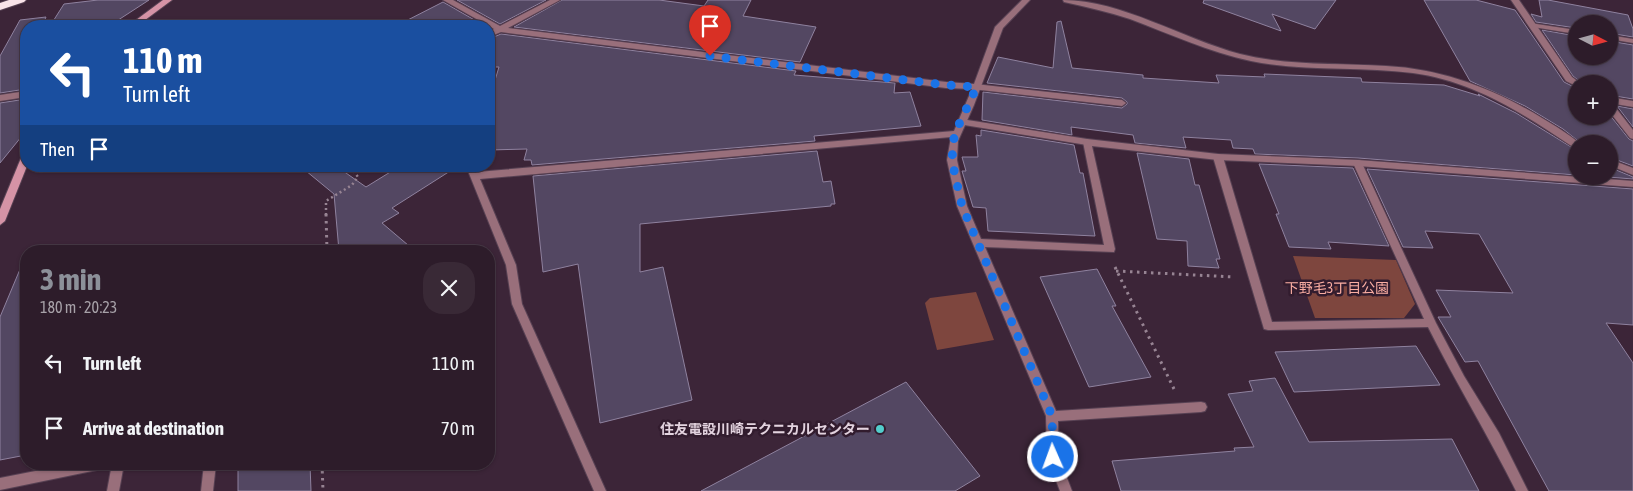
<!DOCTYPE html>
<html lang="en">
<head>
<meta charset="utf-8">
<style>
	:root { --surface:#2d1c2a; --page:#392936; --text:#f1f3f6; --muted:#a7a1a8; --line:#483a47; --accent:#8c9099 }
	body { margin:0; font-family:"Asap Condensed","Noto Sans JP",sans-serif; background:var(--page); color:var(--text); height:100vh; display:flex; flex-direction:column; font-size:19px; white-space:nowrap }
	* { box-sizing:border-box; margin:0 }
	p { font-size:16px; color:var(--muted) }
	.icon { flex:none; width:28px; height:28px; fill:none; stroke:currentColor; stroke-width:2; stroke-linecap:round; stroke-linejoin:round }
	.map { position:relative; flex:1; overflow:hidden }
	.drawer { position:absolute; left:20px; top:245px; width:475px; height:225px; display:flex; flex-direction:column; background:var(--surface); border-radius:20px; box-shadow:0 1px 4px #0004,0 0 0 1px var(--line) }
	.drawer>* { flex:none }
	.hud { position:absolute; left:20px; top:20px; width:475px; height:152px; border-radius:20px; box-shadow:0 1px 4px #0004,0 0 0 1px var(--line); background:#1a4fa0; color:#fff; overflow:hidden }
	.needle { width:32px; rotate:96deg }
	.controls { position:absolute; left:1568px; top:15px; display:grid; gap:10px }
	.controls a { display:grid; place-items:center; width:50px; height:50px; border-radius:50%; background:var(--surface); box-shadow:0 1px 4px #0004,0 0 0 1px var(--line); font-size:25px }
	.pin { position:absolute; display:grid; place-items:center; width:42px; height:42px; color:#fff; margin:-51px -21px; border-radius:50% 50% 50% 0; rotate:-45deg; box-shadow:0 0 5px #0007 }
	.pin .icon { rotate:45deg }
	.me { position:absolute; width:55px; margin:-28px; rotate:358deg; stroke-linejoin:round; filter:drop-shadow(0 0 4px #0008) }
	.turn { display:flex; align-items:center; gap:18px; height:105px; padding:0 20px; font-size:22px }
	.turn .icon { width:65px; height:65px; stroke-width:2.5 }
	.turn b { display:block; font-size:35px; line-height:42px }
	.then { display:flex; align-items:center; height:48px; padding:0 20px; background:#0003; gap:10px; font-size:19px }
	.round { display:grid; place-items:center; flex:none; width:52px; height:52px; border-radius:20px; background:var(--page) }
	.headline { display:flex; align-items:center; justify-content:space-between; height:85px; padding:0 20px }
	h1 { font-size:30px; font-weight:700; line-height:38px; color:var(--accent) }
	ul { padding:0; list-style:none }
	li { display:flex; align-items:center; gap:15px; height:65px; padding:0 20px }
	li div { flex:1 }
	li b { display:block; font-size:19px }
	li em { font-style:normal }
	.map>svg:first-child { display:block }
	.green { fill:#7e463e }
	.building { fill:#534762; stroke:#8f829f }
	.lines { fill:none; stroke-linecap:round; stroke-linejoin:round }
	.lane-casing { stroke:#574153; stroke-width:2 }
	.street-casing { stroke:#574153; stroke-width:2 }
	.secondary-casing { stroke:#574153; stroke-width:2 }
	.highway-casing { stroke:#574153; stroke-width:2 }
	.path-far1 { stroke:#978493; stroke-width:2.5; stroke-dasharray:2 3; stroke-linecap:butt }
	.path { stroke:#978493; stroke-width:3; stroke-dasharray:2.5 4.5; stroke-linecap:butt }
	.lane { fill:#996f7b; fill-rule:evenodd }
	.street { fill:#996f7b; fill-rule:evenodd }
	.secondary { fill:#d593a6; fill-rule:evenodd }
	.highway { fill:#f9e3e9; fill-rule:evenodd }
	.route { stroke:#1a73e8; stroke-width:9; stroke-dasharray:0 16.2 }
	.poi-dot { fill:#52cdcc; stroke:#321c2e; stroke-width:2 }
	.labels { text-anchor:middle; stroke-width:5; stroke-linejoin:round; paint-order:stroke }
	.park-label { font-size:14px; fill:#faada2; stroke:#321c2e }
	.poi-label { font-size:14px; font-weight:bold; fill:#e3d3df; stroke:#321c2e; text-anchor:end }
</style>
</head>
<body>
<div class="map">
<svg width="1633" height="491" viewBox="0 0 1633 491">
	<rect width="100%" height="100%" fill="#3c2538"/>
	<g class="green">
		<polygon points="1293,256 1396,260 1415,304 1404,318 1315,318"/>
		<polygon points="976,292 994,340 937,350 925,303 930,298"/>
	</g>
	<g class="building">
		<polygon points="98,0 149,0 109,26 50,26 64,4"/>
		<polygon points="457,0 546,0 500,24"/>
		<polygon points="562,0 659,0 704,6 708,0 751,0 743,16 816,27 800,62 514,27"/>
		<polygon points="1204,0 1336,0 1315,29 1272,14 1281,31 1203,3"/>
		<polygon points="1424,0 1476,0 1515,10 1564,82 1576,88 1576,116 1609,116 1609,114 1629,139 1633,141 1633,166 1609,157 1609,144 1582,144 1563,129 1525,106 1470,81"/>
		<polygon points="1539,0 1548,0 1628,15 1633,29 1633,37 1609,33 1609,24 1576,24 1576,28 1536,22 1531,14 1542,17"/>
		<polygon points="443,2 485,26 396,26"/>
		<polygon points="46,17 42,26 26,26 26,89 0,93 0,56 20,20"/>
		<polygon points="1061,21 1072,68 1143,75 1143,78 1219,83 1216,75 1265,77 1264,74 1361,78 1362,82 1444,85 1480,96 1478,94 1516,113 1576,150 1576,175 1358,158 1255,154 1253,149 1233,148 1231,140 1183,137 1186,148 1135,143 1133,135 1071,127 1072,135 982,120 983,92 1122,108 1127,104 1127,102 1122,98 987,83 998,57 1053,68 1057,22"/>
		<polygon points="1542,30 1576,36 1576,56 1609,56 1609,41 1633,45 1633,99 1609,95 1609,84 1583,84 1573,76"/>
		<polygon points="501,34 796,71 794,75 895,83 894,93 910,92 921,126 814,136 815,141 532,165 531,160 524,160 527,149 489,150 489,100 499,67 489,67 489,39"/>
		<polygon points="26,99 26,131 0,163 0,103"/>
		<polygon points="1617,106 1633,109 1633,127"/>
		<polygon points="981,130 1074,145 1080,173 1083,173 1095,236 988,231 986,208 973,207 962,171 966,171 962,157 978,157 976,135 981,136"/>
		<polygon points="817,151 823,182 831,181 835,204 831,204 831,206 640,224 640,272 663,267 692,400 600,423 578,264 543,272 533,176"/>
		<polygon points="1137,153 1189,159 1195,185 1199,185 1220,259 1216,259 1219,268 1188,266 1187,241 1157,239"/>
		<polygon points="1259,164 1353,168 1389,246 1328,242 1331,249 1289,247 1276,214 1279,214"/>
		<polygon points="300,166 336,166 366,187 400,166 458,166 392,208 399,213 382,223 415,251 339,251 334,194"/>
		<polygon points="1609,167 1633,177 1633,179 1595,176 1609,176"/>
		<polygon points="1367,169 1633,189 1633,325 1606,323 1633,363 1633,491 1549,491 1478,361 1465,362 1438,317 1451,317 1436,290 1513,293 1479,234 1425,231 1433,248 1403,247"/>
		<polygon points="26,255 26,455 0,460 0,317"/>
		<polygon points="1097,269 1116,306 1112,306 1151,377 1089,387 1040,277"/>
		<polygon points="1416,346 1440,385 1294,392 1275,352"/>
		<polygon points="1275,378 1309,442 1452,439 1479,491 1121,491 1112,461 1235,451 1234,448 1254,447 1228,394 1253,391 1249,381"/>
		<polygon points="906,382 980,476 955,491 701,491"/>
		<polygon points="248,464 310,464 311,491 238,491 238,467"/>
	</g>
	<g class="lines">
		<defs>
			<g id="lane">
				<polygon points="1530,23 1576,30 1576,34 1533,27 1529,25"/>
				<polygon points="1609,35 1633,39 1633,43 1609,39"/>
				<polygon points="975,84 1122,100 1126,103 1122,106 972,89 971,87"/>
				<polygon points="1609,97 1633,101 1633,107 1609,103"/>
				<polygon points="961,119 1087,139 1091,142 1087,145 958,124 957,122 958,120"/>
				<path d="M1218,154L1223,157L1272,322L1424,319L1353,163L1358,160L1361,161L1436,323L1464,376L1499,433L1528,491H1516C1488,435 1456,383 1428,327L1268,330L1264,329L1213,157Z"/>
			</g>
			<g id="street">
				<polygon points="443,0 453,0 500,26 550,0 560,0 508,28 946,82 974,84 995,27 1022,0 1030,0 1003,28 974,105 958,141 957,160 967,206 981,239 1104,245 1083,142 1087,139 1218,154 1358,160 1633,181 1633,187 1358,166 1218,160 1092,146 1115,249 1114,252 985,247 1056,411 1201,402 1205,403 1207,407 1205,411 1201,412 1058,421 1059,457 1072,491 1060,491 1047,457 1046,416 957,206 947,160 951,137 480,179 516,265 522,304 606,491 594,491 512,304 506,265 466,166 475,166 477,172 954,131 972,89 946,88 501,32 489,37 489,32 494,29"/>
				<path d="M1063,0C1121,0 1183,39 1240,54C1287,66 1338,63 1386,66C1444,69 1494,89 1542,118C1555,126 1569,134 1580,144H1576V148L1573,147C1524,114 1473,81 1413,73C1359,66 1305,72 1251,61C1209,52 1170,34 1130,19C1108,12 1087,7 1064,2Z"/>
				<polygon points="1511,0 1519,0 1572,77 1581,84 1576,84 1576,86 1566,81"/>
				<polygon points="26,91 26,97 0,101 0,95"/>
				<polygon points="1609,102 1612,103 1633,130 1633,139 1630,138 1609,111"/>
				<polygon points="1609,159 1633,168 1633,175 1609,165"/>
				<polygon points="71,464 103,464 101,468 97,470 0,490 0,478"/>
				<polygon points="112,464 124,464 119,491 107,491"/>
				<polygon points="204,464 216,464 213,491 201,491"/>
			</g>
			<g id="secondary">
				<polygon points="163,0 172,0 137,26 128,26"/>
				<polygon points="26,155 27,166 5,221 0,225 0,209 21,158"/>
			</g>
			<polygon id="highway" points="9,0 26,0 24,2 0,10 0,3"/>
		</defs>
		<use href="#lane" class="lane-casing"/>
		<use href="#street" class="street-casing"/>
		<use href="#secondary" class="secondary-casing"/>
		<use href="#highway" class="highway-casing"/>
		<polyline class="path-far1" points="326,215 326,201 352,185 358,177 350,166"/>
		<g class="path">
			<polyline points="326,214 327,251"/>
			<polyline points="1115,267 1174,389"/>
			<polyline points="1116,271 1234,277"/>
			<polyline points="322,464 323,491"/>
		</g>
		<use href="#lane" class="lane"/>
		<use href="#street" class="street"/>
		<use href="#secondary" class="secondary"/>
		<use href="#highway" class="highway"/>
	</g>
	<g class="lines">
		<path class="route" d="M710,56L946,85L976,87C970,105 956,125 953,143C950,164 958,185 962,206L1052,416L1053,457"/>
	</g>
	<circle class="poi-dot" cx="880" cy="429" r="5"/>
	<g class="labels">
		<g class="park-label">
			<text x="1337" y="293">下野毛3丁目公園</text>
		</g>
		<g class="poi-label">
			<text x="870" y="434">住友電設川崎テクニカルセンター</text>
		</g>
	</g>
</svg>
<div class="controls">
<a><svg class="needle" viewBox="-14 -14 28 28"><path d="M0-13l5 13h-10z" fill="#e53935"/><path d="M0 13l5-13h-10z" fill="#a7a1a8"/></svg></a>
<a>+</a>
<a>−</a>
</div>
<div class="pin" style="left:710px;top:56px;background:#d93025"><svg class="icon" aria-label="arrive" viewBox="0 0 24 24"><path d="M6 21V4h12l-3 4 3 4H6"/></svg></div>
<svg class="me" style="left:1053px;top:457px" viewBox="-20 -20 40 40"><circle r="17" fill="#1a73e8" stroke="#fff" stroke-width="3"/><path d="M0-11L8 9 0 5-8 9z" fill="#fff"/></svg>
<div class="hud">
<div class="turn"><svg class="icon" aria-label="left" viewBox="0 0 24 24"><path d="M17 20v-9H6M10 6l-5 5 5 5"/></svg><div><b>110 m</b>Turn left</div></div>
<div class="then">Then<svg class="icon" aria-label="arrive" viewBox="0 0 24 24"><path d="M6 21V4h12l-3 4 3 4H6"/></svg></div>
</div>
<section class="drawer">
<div class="headline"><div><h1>3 min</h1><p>180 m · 20:23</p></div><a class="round"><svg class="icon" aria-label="close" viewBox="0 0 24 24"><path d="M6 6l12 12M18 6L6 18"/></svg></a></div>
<ul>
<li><svg class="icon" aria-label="left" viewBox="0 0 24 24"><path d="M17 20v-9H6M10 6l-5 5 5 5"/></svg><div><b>Turn left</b></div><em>110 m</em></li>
<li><svg class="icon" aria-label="arrive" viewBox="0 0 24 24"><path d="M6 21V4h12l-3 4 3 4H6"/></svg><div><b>Arrive at destination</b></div><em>70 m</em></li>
</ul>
</section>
</div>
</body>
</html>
